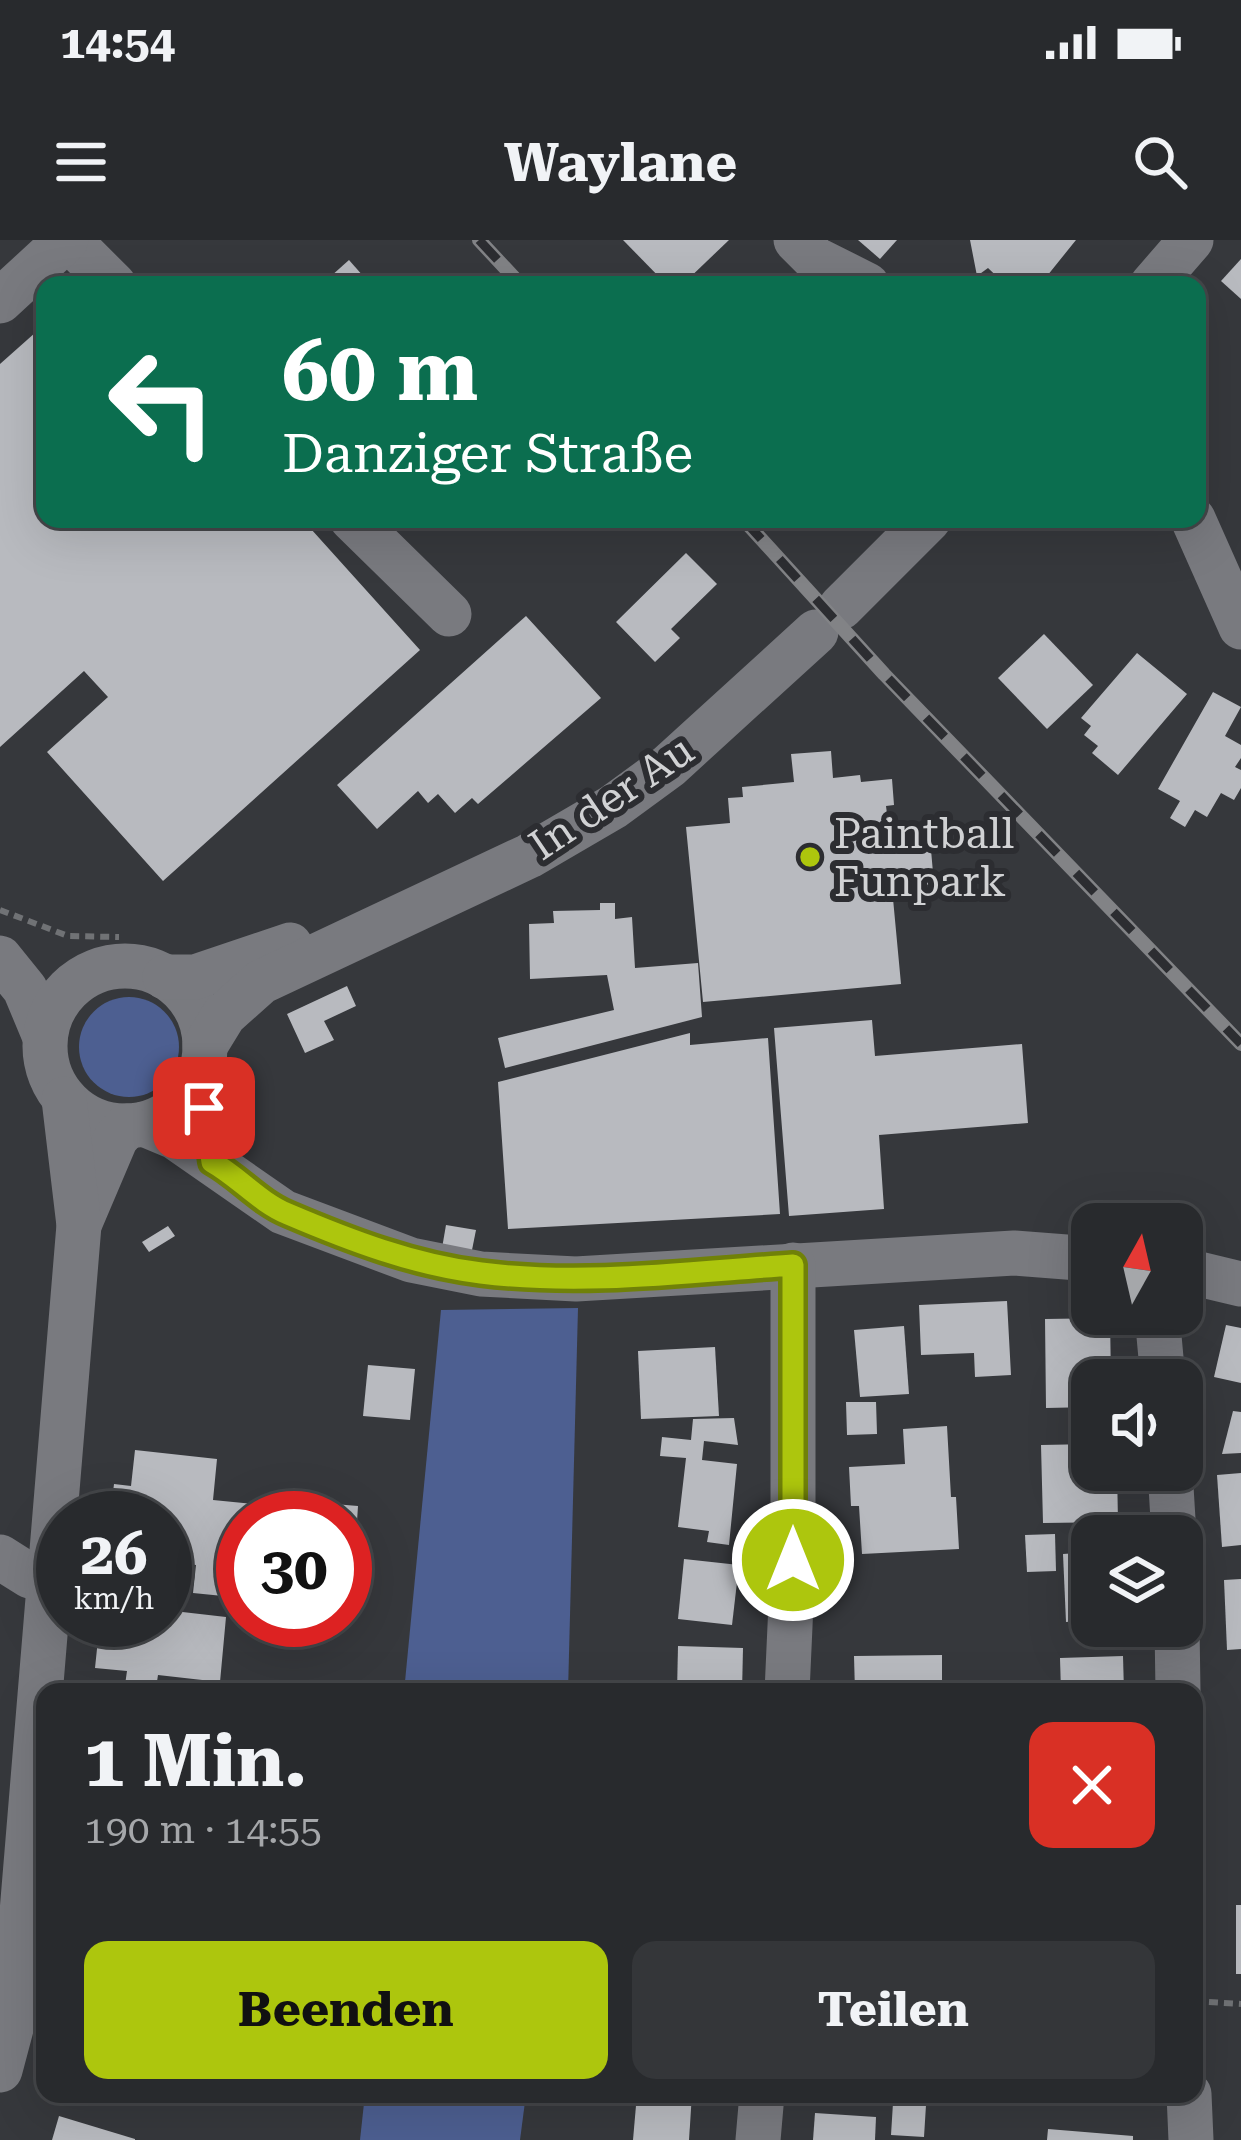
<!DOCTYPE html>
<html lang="de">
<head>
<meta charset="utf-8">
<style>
	:root { --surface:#282a2d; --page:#343639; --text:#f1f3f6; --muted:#a5a7aa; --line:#444649; --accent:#adc60d }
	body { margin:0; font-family:"Roboto Serif",serif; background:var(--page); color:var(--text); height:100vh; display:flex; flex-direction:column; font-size:45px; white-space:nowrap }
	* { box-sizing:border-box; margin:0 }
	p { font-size:39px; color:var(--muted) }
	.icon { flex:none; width:66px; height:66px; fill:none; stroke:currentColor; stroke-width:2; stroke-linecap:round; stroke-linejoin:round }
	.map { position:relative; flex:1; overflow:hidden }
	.drawer { position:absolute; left:36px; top:1443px; width:1167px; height:420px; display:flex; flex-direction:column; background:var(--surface); border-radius:24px; box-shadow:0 12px 48px #0002,0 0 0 3px var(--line) }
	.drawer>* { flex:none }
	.guide { position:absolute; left:36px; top:36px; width:1170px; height:252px; border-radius:24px; box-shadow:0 12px 48px #0002,0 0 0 3px var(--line); background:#0b6e4f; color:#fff; overflow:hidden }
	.needle { width:78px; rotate:8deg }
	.controls { position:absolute; left:1071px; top:963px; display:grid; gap:24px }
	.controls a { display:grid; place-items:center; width:132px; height:132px; border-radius:24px; background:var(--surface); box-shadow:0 12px 48px #0002,0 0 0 3px var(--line); font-size:60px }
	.speed { position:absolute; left:36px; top:1251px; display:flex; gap:24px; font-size:60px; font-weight:700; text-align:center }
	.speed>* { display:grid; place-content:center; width:156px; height:156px; border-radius:50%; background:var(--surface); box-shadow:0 12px 48px #0002,0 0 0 3px var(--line); line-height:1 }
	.speed small { font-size:30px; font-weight:400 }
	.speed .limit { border:18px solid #d22; background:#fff; color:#111 }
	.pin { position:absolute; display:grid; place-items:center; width:102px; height:102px; color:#fff; margin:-51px; border-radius:24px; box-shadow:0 6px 18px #0006 }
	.me { position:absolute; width:132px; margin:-66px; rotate:0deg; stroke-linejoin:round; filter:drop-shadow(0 0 9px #0008) }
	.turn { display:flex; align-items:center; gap:42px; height:252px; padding:0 48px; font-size:54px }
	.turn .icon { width:156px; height:156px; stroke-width:2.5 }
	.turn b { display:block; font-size:84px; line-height:102px }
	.round { display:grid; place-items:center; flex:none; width:126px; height:126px; border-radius:24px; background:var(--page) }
	.headline { display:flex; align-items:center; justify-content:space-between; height:204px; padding:0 48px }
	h1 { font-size:72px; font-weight:700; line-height:90px }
	.action { display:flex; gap:24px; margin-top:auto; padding:24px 48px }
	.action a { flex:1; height:138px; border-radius:24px; background:var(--accent); color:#111; font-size:48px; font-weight:700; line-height:138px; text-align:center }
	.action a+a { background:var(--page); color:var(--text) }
	.status { display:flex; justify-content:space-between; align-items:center; height:84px; padding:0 60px; background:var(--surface); direction:ltr }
	.status svg { height:33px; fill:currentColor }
	header { display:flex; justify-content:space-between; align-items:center; height:156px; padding:0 48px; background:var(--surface); font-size:54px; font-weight:700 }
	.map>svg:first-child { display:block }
	.green { fill:#4d5f91 }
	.building { fill:#b8babf }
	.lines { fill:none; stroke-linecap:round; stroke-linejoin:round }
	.path { stroke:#707275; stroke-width:6; stroke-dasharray:9 6; stroke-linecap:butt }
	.minor { stroke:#797a7f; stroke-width:45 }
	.rail-casing { stroke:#828386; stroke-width:14 }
	.rail { stroke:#2c2d31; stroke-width:9; stroke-dasharray:27; stroke-linecap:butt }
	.route-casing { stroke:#708108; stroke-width:30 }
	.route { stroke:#adc60d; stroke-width:21 }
	.poi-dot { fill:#adc60d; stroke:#2c2d31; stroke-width:4.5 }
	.labels { text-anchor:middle; stroke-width:12; stroke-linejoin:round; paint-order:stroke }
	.street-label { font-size:42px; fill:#d1d2d4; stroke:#2c2d31 }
	.poi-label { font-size:42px; fill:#d1d2d4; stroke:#2c2d31; text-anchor:start }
</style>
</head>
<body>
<div class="status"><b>14:54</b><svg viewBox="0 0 49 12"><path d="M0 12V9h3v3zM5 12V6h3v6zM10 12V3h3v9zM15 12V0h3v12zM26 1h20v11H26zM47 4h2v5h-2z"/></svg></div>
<header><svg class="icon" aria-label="menu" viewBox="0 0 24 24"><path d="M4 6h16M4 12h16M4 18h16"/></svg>Waylane<svg class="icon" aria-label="search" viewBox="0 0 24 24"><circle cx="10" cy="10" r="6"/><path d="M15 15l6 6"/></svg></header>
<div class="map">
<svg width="1241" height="1900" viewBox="0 0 1241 1900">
	<rect width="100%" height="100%" fill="#36383c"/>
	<g class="green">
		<circle cx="129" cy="807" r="50"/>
		<polygon points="578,1068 568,1452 404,1452 441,1070"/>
		<polygon points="365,1854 526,1854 520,1900 360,1900"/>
	</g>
	<g class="building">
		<polygon points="623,0 729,0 682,45 667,45"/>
		<polygon points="858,0 897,0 880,19"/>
		<polygon points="970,0 1076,0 1047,36 1013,45 1006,45 988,28 977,36"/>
		<polygon points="1241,19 1241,59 1221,41"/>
		<polygon points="349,20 371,45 321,45"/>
		<polygon points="45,84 45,279 302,279 420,410 163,641 47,512 108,457 84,431 0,507 0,124"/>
		<polygon points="686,313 717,344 671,389 680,398 655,422 616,382"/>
		<polygon points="526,376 601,458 478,564 472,558 455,573 438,554 428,563 418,551 377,589 337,545"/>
		<polygon points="1044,394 1093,445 1047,489 998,438"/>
		<polygon points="1137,413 1187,454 1118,535 1092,513 1098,506 1084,495 1091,486 1081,478"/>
		<polygon points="1213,452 1241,467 1225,496 1241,505 1241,518 1235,527 1241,530 1241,548 1234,560 1221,553 1207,577 1195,570 1185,587 1170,578 1180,561 1158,549"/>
		<polygon points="831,511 833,538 860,535 861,542 892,539 894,565 886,566 889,590 929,587 934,644 892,648 901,744 703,762 686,587 730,583 728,558 743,557 742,547 794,542 791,514"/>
		<polygon points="600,663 615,663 615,679 632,677 635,728 698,723 702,777 505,828 498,798 614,770 607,735 530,739 529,684 554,683 553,671 600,670"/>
		<polygon points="347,746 356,766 324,781 334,800 305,813 287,774"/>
		<polygon points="872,780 875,816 1022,804 1028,883 879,895 884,969 789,976 774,788"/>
		<polygon points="690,793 690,805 768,798 780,974 508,989 498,842"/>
		<polygon points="446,985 476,990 470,1020 441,1014"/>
		<polygon points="168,986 175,996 149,1012 142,1002"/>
		<polygon points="1007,1061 1011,1135 975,1137 974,1113 921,1115 919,1065"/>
		<polygon points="1110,1078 1111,1140 1092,1140 1092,1167 1046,1168 1045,1079"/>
		<polygon points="1226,1085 1241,1088 1241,1143 1214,1137"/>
		<polygon points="904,1086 909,1154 860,1157 854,1090"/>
		<polygon points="715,1107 719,1176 641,1179 638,1111"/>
		<polygon points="368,1125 415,1129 410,1180 363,1176"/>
		<polygon points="846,1162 876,1162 877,1194 847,1195"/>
		<polygon points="1233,1171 1241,1172 1241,1213 1222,1214"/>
		<polygon points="734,1178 738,1205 704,1201 702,1220 737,1224 729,1305 707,1302 709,1291 678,1287 686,1218 660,1216 662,1197 691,1200 693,1179"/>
		<polygon points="947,1186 951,1257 956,1257 959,1309 862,1314 859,1266 851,1266 849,1227 905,1224 903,1189"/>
		<polygon points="1092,1204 1092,1230 1117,1230 1118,1282 1043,1283 1041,1205"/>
		<polygon points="135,1210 217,1219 213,1260 283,1267 282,1278 243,1278 243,1358 193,1353 196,1325 165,1322 165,1278 110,1278 114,1244 131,1246"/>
		<polygon points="1241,1233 1241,1305 1222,1307 1217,1235"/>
		<polygon points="310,1262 358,1266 355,1312 345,1311 345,1278 309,1278"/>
		<polygon points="742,1290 773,1293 770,1328 739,1325"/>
		<polygon points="1055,1294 1056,1331 1027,1332 1025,1295"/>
		<polygon points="1092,1312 1092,1380 1066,1382 1063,1314"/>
		<polygon points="684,1319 739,1325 732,1385 678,1379"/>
		<polygon points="1241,1339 1241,1409 1227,1410 1224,1340"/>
		<polygon points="165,1370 226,1377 220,1442 158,1435 156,1448 125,1445 127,1431 95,1428 100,1380 165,1380"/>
		<polygon points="678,1406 743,1408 742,1452 677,1452"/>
		<polygon points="942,1415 942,1452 855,1452 854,1416"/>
		<polygon points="1123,1416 1124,1452 1061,1452 1060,1418"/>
		<rect x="1236" y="1665" width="5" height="69"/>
		<polygon points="132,1854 217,1854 215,1866 132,1857"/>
		<polygon points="637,1854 692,1854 689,1900 633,1900"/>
		<polygon points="893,1863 926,1865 924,1897 891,1895"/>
		<polygon points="815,1873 876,1877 875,1900 813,1900"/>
		<polygon points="59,1876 135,1899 135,1900 52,1900"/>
		<polygon points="1048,1889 1133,1896 1133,1900 1047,1900"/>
	</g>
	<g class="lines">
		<g class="path">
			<polyline points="0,670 68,696 119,697"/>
			<polyline points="1194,1761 1241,1764"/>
		</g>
		<g class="minor">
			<polyline points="69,0 114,45"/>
			<polyline points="796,0 815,19 867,45"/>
			<polyline points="1152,45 1191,0"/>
			<polyline points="0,61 66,0"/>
			<polyline points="352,279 449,374"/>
			<polyline points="1193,279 1241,387"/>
			<polyline points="841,367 929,279"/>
			<polyline points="0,718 25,749 45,797"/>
			<circle cx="125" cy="806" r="80"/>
			<polyline points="165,737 195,737 290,705"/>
			<polyline points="205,806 224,775 261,742 529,616 613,567 669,526 816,392"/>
			<polyline points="144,884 175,897 283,972 411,1020 481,1034 576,1039 1014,1013 1092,1019"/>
			<polyline points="79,985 116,898 127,886"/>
			<polyline points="1182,1030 1241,1044"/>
			<polyline points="1157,1074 1163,1140"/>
			<polyline points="1170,1230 1174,1296"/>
			<polyline points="0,1317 30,1336 48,1340"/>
			<polyline points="1177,1386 1178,1452"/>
			<polyline points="787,1452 793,1320 793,1025"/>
			<polyline points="0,1830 13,1781 79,985 64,859"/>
			<polyline points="1189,1854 1191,1900"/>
			<polyline points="758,1900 762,1854"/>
		</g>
		<defs>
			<g id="rail">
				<polyline points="479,0 521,45"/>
				<polyline points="743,279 884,434 1241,804"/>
			</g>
		</defs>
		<use href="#rail" class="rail-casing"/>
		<use href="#rail" class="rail"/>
	</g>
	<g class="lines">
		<defs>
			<path id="route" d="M204,868L212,922C239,937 259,962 288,974C349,1000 414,1025 481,1033C583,1046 690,1032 793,1025V1320"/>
		</defs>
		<use href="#route" class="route-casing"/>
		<use href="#route" class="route"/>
	</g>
	<circle class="poi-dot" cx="810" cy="617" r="12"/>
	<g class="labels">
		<g class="street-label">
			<text transform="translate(611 557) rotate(-34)" y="15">In der Au</text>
		</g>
		<g class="poi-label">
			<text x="834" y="608">Paintball<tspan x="834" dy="48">Funpark</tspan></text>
		</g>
	</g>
</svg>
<div class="controls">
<a><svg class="needle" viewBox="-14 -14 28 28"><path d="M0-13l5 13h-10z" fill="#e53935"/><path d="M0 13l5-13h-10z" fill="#a5a7aa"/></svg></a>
<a><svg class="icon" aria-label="sound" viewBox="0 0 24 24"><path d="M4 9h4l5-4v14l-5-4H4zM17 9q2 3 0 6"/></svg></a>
<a><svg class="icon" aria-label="layers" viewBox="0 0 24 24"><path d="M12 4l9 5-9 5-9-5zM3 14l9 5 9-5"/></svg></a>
</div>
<div class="speed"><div>26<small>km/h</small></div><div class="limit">30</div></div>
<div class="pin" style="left:204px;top:868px;background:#d93025"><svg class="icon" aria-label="arrive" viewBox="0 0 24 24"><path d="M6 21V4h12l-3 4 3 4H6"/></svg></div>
<svg class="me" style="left:793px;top:1320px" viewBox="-20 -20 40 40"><circle r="17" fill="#adc60d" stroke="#fff" stroke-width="3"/><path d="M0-11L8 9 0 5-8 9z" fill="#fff"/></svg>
<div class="guide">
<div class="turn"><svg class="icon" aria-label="left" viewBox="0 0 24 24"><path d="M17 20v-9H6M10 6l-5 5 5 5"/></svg><div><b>60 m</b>Danziger Straße</div></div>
</div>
<section class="drawer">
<div class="headline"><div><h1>1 Min.</h1><p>190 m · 14:55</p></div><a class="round" style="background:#d93025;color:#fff"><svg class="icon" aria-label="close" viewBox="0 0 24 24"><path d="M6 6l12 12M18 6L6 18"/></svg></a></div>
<div class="action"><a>Beenden</a><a>Teilen</a></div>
</section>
</div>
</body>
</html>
